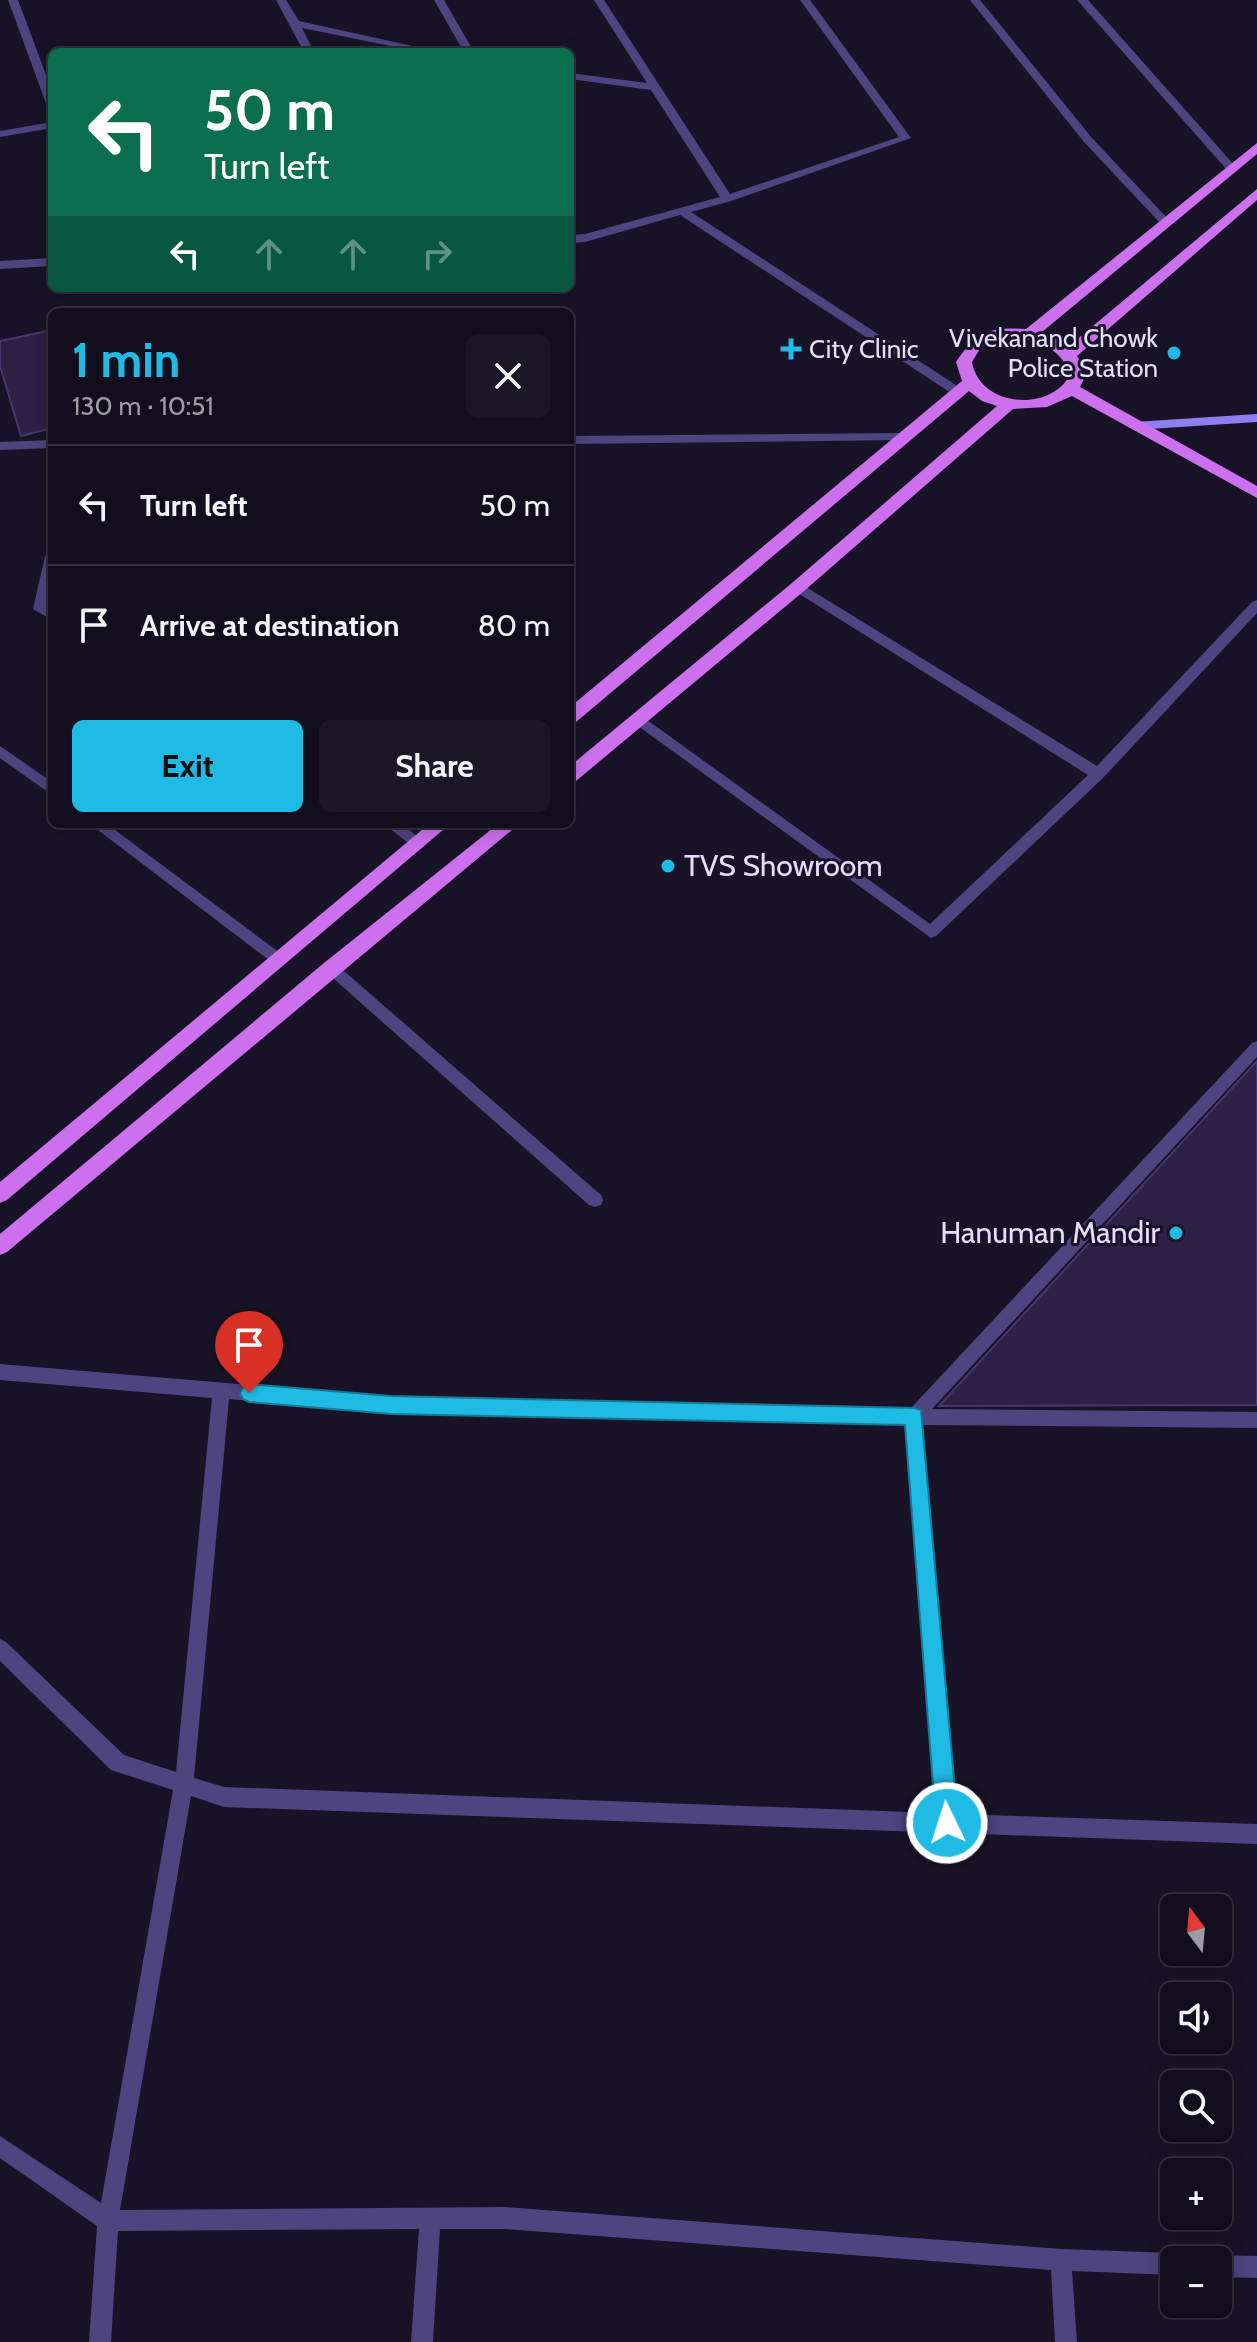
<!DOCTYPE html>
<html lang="en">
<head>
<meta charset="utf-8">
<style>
	:root { --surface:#130e1d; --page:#1c1726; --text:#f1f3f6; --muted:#9d9ca4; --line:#322e3b; --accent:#1fbbe5 }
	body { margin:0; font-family:Cabin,sans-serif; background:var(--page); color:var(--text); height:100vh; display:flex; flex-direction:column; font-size:30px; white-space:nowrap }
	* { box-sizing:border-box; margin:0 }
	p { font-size:26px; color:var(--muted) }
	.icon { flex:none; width:44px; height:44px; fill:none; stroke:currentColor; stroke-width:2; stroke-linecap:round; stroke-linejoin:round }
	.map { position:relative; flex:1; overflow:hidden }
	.side { position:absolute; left:48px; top:308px; width:526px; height:520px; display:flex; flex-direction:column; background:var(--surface); border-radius:12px; box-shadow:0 4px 20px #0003,0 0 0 2px var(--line) }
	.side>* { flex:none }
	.top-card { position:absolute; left:48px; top:48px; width:526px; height:244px; border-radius:12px; box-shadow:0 4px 20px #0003,0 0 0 2px var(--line); background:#0b6e4f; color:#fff; overflow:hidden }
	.needle { width:52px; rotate:344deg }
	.tools { position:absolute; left:1160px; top:1894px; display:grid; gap:16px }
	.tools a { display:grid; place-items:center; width:72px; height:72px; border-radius:12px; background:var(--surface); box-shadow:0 4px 20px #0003,0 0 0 2px var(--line); font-size:40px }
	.pin { position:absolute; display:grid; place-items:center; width:68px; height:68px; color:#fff; margin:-82px -34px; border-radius:50% 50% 50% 0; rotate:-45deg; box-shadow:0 0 8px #0007 }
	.pin .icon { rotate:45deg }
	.me { position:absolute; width:88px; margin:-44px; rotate:356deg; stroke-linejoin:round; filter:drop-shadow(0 0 6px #0008) }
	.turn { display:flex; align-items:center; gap:28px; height:168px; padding:0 24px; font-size:36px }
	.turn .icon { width:104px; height:104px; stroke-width:2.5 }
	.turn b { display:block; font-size:56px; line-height:68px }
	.lanes { display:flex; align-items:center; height:76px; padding:0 24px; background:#0003; justify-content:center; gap:40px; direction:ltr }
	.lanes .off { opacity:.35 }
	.round { display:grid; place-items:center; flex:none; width:84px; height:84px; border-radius:12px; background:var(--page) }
	.headline { display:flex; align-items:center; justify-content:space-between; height:136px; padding:0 24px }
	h1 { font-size:48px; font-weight:700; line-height:60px; color:var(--accent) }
	.action { display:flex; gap:16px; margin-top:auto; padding:16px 24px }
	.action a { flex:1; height:92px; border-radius:12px; background:var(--accent); color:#111; font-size:32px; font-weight:700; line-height:92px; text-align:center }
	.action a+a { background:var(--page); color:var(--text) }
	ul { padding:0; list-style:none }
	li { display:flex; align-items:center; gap:24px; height:120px; padding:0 24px; border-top:2px solid var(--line) }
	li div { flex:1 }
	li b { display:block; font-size:30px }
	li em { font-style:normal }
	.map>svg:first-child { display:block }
	.building { fill:#2d2146; stroke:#48366f; stroke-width:2 }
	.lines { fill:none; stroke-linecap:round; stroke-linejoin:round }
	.lane { fill:#4d4480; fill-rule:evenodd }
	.street { fill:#4d4480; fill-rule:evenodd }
	.secondary { fill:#8e7ff0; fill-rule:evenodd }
	.primary { fill:#cd70ee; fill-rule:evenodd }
	.route { fill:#1fbbe5; stroke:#147a95; stroke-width:2 }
	.poi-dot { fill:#1fbbe5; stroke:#191327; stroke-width:3 }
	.labels { text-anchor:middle; stroke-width:6; stroke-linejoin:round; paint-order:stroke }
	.far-poi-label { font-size:26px; fill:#e4ddfb; stroke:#191327; text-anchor:end }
	.poi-label { font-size:30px; fill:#e4ddfb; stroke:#191327; text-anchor:start }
</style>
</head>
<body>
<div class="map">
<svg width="1257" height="2342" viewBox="0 0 1257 2342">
	<rect width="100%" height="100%" fill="#191327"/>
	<g class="building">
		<polygon points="52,330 52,428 21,436 0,366 0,341"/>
		<polygon points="1257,1061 1257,1405 939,1406"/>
	</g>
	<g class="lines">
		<g class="lane">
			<polygon points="0,746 52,782 52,795 0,758"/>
			<polygon points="90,824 107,824 284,956 286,960 284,964 274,964"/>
		</g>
		<g class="street">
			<polygon points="8,0 18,0 52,91 52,109 47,106"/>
			<polygon points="276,0 286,0 299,21 440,52 420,52 302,28 314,52 304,52"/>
			<polygon points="434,0 444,0 474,52 464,52"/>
			<polygon points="594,0 604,0 730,194 899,137 800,0 810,0 911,138 731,201 691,212 962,389 962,395 954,395 680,215 585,242 570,243 570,235 585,234 720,197 651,90 570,79 570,73 647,83"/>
			<polygon points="970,0 980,0 1092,138 1169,220 1169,224 1161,224 1084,142"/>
			<polygon points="1077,0 1088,0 1235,166 1235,170 1227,170"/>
			<polygon points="52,122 52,128 0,137 0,131"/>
			<polygon points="52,258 52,266 0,269 0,261"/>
			<polygon points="903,433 909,437 907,440 570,444 570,436"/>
			<polygon points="52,440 52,448 0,450 0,442"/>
			<polygon points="52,551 52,585 47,607 52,609 52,620 33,609 45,556"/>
			<polygon points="798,582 1097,766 1252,602 1257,600 1257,613 1103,778 936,936 931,938 631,721 638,716 643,717 930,924 1088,775 793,590 791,587"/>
			<polygon points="384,824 402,824 425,843 423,847 413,847"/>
			<polygon points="331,962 336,964 601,1195 603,1200 601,1205 595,1207 589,1205 326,972 323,968 326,964"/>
			<path d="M1257,1041V1057L932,1409L1257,1412V1428L923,1425L956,1814L1257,1824V1844L224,1807L191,1796L120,2210L505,2207L1061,2249L1174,2253L1183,2260H1174V2275L1072,2271L1077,2342H1055L1051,2270L505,2229H440L433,2342H411L419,2229L118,2231L111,2342H89L97,2226L0,2158V2136L101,2203L173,1790L111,1770L0,1661V1639L6,1642L124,1755L176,1772L212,1398L0,1380V1364L391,1397L910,1409L1252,1043ZM229,1399L391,1413L906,1425L937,1813L224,1787L194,1778Z"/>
			<polygon points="1218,2255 1257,2256 1257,2278 1218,2277 1218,2260 1210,2260"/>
		</g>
		<polygon class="secondary" points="1257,414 1257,422 1134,430 1128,426 1134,422"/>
		<g class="primary">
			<path d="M1257,143V154L1042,332L1069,346L1257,189V200L1077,356L1087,373L1080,387L1257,486V498L1072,396L1047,407L1013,409L804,591L576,781L570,783V766L792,583L997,406L982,401L969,391L576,722L570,723V707L962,381L956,362C977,331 990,327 1026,329ZM1002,338C1035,338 1055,343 1071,373C1052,413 980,408 972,362L981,347Z"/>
			<polygon points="429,824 450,824 7,1200 0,1203 0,1182"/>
			<polygon points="498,824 519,824 7,1252 0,1255 0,1234 324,963"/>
		</g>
	</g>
	<polygon class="route" points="249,1384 391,1396 914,1408 921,1410 958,1823 955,1831 947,1834 939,1831 936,1823 905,1425 391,1414 249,1402 243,1399 240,1393 243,1387"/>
	<g class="poi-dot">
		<path d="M787 337h8v8h8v8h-8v8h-8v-8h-8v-8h8z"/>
		<circle cx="1174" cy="353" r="8"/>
		<circle cx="668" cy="866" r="8"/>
		<circle cx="1176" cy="1233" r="8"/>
	</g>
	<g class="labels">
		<g class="far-poi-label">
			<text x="1158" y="347">Vivekanand Chowk<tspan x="1158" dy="30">Police Station</tspan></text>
			<text x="809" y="358" text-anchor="start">City Clinic</text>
		</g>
		<g class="poi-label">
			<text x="684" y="876">TVS Showroom</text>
			<text x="1160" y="1243" text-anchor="end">Hanuman Mandir</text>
		</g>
	</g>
</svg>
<div class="tools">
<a><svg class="needle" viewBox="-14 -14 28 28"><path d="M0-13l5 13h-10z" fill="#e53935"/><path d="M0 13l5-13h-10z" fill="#9d9ca4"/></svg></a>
<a><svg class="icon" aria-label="sound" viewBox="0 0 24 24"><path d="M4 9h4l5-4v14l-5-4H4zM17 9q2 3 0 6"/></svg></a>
<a><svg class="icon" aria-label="search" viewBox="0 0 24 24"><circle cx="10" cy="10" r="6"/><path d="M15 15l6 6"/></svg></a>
<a>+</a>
<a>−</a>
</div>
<div class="pin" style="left:249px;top:1393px;background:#d93025"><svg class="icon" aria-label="arrive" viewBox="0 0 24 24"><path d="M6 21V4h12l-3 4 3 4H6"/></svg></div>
<svg class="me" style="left:947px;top:1823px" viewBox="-20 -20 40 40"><circle r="17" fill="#1fbbe5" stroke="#fff" stroke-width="3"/><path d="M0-11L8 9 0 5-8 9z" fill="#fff"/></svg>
<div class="top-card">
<div class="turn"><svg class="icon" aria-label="left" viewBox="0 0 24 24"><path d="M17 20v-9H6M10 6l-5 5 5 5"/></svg><div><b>50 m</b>Turn left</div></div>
<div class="lanes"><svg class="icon" aria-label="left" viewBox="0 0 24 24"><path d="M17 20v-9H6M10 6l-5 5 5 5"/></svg><svg class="icon off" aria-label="ahead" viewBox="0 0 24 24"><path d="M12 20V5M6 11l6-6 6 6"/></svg><svg class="icon off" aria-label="ahead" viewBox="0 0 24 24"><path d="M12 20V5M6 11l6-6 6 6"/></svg><svg class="icon off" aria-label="right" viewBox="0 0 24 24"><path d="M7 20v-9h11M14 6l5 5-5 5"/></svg></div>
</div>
<section class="side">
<div class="headline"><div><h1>1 min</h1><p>130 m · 10:51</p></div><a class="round"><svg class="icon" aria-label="close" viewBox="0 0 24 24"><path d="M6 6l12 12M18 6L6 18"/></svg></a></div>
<ul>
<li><svg class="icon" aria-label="left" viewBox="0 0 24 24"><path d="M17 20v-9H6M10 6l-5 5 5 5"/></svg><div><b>Turn left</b></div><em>50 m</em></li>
<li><svg class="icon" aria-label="arrive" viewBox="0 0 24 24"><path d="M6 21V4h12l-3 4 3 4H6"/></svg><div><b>Arrive at destination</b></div><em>80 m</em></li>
</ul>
<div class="action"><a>Exit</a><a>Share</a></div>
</section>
</div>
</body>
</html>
